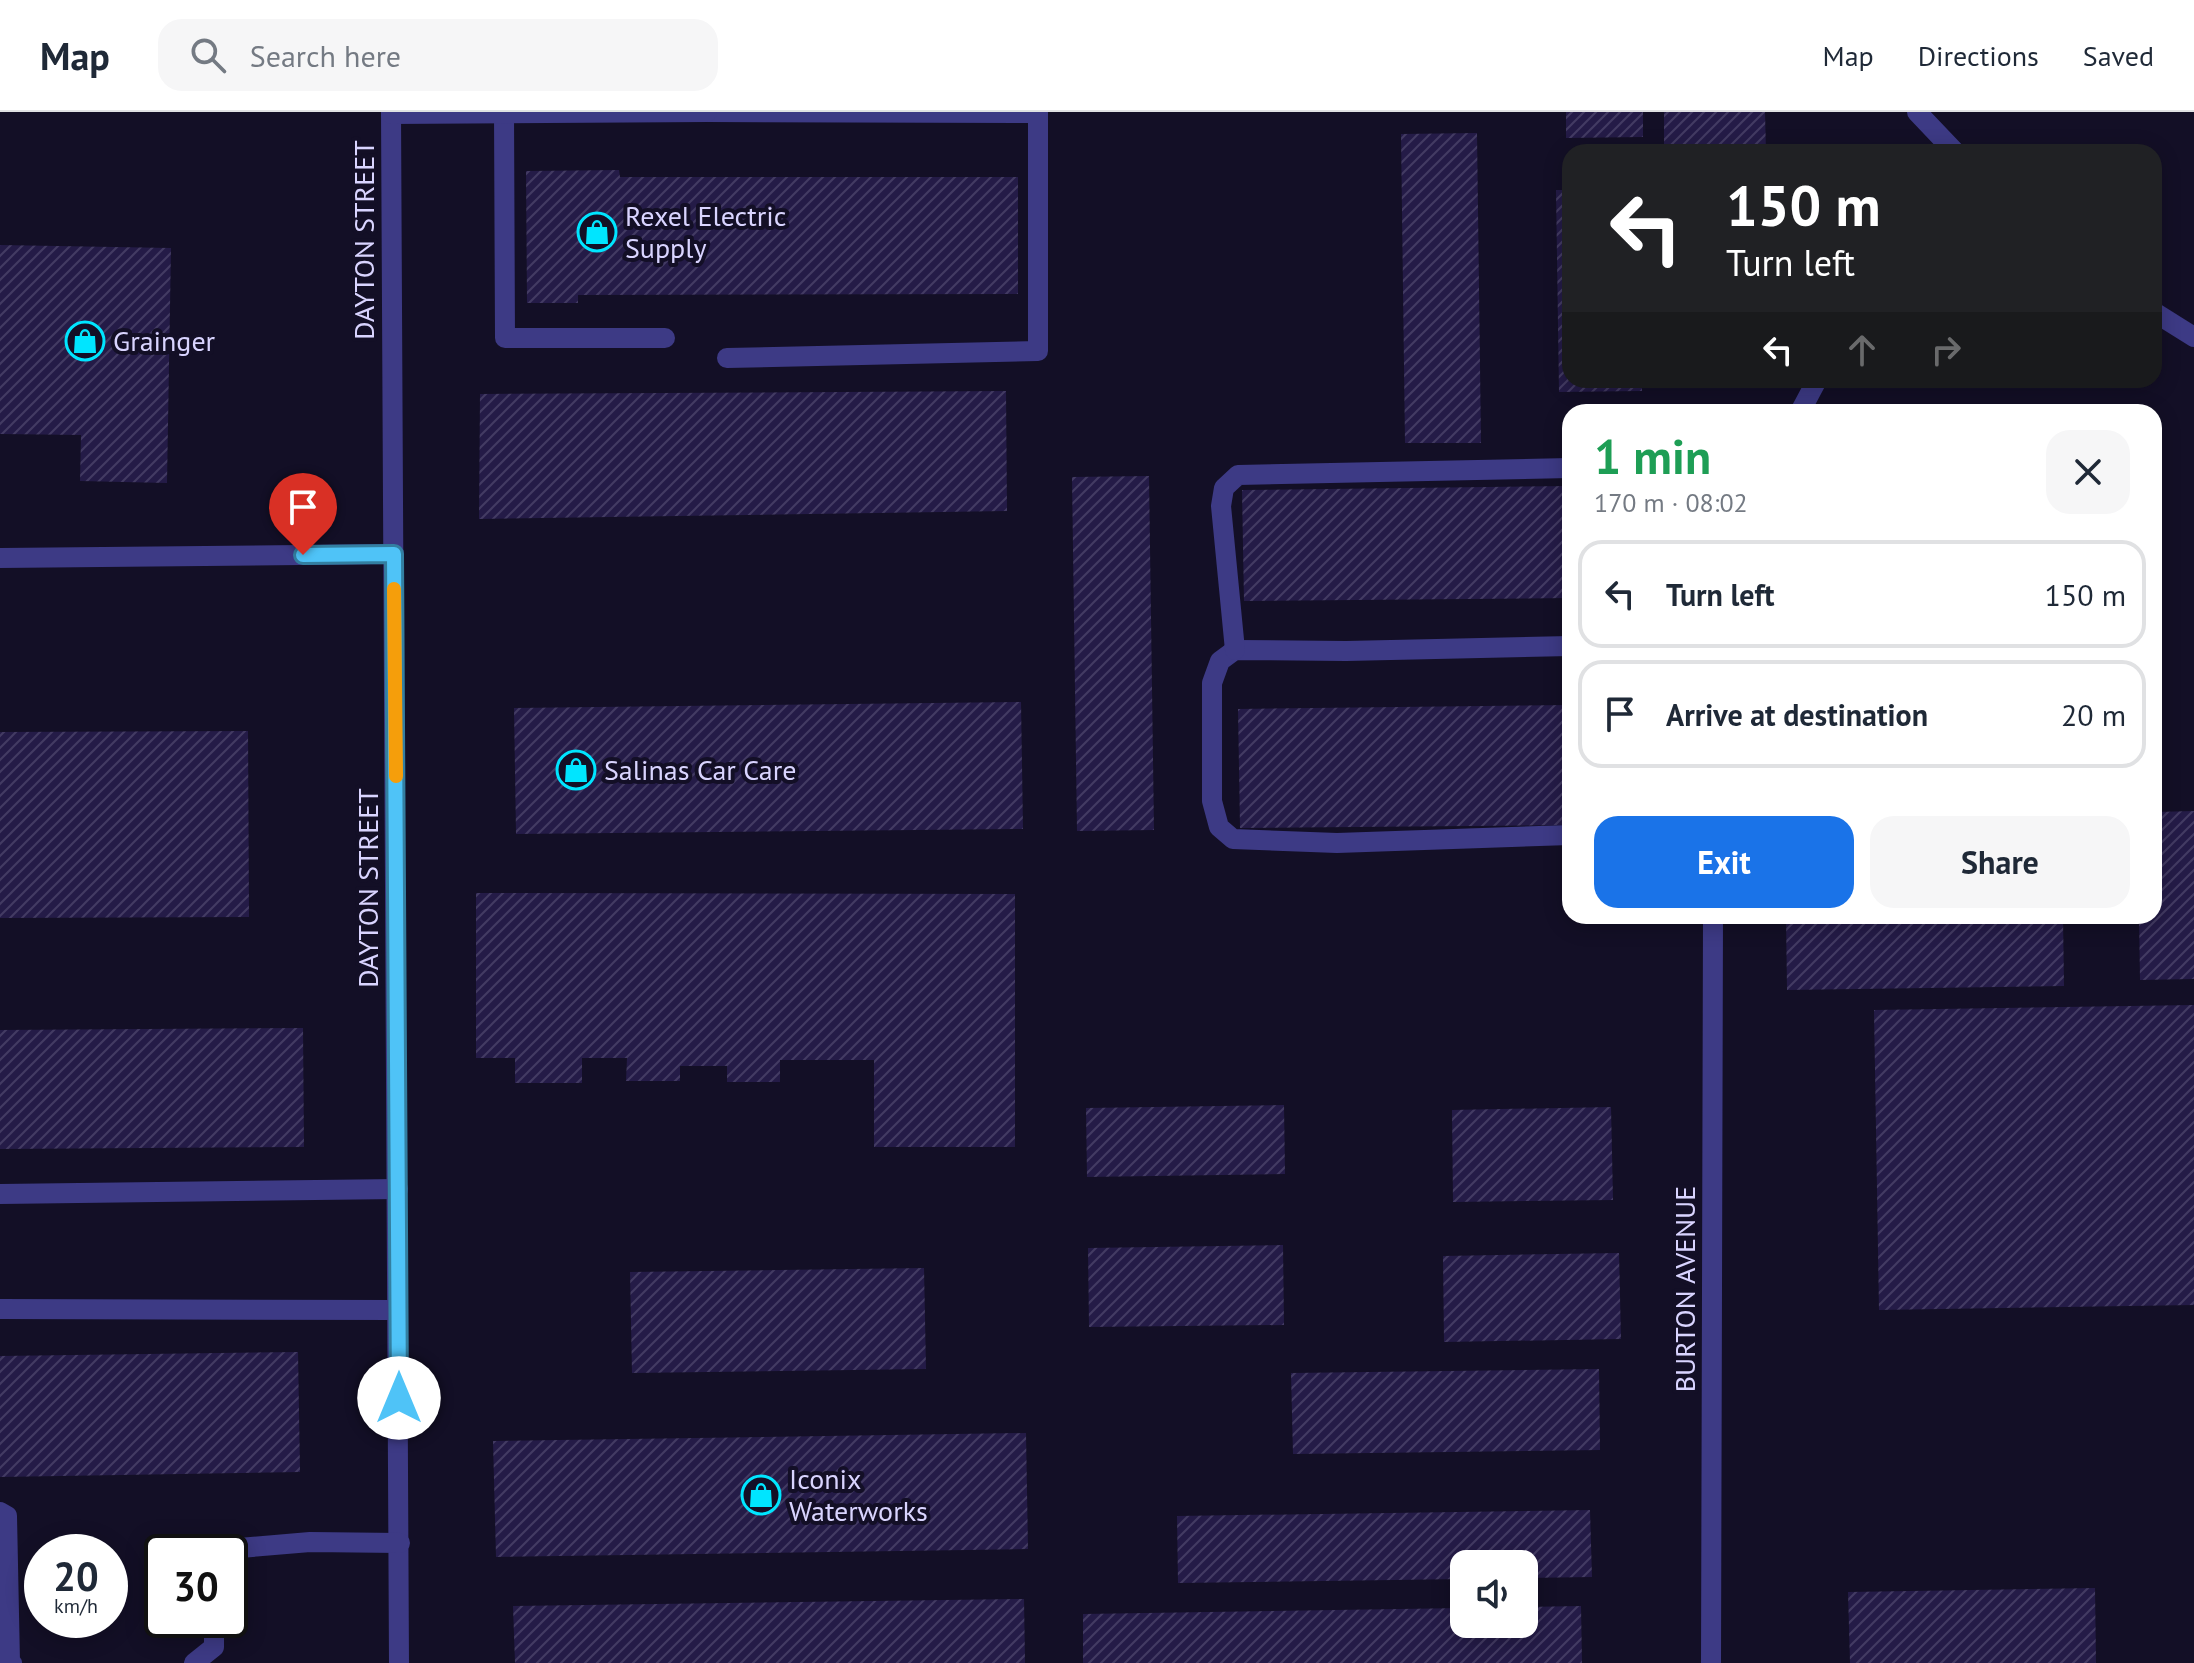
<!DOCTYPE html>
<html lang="en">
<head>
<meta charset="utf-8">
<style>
	:root { --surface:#fff; --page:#f6f6f7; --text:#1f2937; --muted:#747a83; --line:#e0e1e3; --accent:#1a73e8 }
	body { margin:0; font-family:"PT Sans",sans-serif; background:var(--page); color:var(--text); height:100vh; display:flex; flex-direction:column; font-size:30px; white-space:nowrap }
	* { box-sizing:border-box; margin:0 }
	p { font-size:26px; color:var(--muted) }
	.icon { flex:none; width:44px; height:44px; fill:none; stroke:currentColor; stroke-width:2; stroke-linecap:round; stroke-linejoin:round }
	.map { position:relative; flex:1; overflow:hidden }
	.sheet { position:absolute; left:1562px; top:292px; width:600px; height:520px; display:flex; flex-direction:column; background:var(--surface); border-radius:24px; box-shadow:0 4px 20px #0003 }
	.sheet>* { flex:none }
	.guide { position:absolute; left:1562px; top:32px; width:600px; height:244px; border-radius:24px; box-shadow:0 4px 20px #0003; background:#202124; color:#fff; overflow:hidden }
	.controls { position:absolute; left:1450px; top:1438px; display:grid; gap:16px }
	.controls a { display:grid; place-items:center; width:88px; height:88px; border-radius:16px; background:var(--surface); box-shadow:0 4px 20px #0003; font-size:40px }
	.speed { position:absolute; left:24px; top:1422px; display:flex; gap:16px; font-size:40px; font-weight:700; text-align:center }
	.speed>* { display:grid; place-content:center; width:104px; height:104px; border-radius:50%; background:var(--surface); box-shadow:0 4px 20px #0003; line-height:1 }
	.speed small { font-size:20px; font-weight:400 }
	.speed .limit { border:4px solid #111; border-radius:12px; background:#fff; color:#111 }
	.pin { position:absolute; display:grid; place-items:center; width:68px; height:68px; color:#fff; margin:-82px -34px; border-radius:50% 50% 50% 0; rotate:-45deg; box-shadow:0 0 8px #0007 }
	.pin .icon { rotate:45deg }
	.me { position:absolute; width:88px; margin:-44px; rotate:0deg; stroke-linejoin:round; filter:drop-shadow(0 0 6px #0008) }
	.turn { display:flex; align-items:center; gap:28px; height:168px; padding:0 32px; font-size:36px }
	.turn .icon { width:104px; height:104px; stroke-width:2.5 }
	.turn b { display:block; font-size:56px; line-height:68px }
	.lanes { display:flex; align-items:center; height:76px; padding:0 32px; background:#0003; justify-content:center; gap:40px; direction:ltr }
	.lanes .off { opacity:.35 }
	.round { display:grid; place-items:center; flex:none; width:84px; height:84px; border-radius:24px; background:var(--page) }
	.summary { display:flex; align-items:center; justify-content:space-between; height:136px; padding:0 32px }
	h1 { font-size:48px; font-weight:700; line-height:60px; color:#1e9e55 }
	.cta { display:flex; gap:16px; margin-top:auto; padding:16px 32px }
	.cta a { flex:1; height:92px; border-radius:24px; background:var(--accent); color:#fff; font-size:32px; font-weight:700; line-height:92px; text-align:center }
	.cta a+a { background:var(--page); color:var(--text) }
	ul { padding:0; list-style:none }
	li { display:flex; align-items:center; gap:24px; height:108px; margin:0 16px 12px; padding:0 16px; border:4px solid var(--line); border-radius:24px }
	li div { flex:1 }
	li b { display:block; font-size:30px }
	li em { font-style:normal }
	header { display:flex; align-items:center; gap:48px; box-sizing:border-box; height:112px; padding:0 40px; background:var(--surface); border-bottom:2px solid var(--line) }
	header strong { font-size:38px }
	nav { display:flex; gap:44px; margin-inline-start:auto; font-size:28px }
	.search { width:560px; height:72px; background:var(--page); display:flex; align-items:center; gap:20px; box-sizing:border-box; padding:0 28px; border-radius:24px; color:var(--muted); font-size:30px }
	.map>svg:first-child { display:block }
	.building { fill:url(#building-hatch) }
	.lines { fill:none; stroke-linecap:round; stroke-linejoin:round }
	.minor { stroke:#3d3a85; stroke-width:20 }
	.route-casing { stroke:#337fa1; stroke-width:20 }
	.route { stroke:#4fc3f7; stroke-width:14 }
	.slow { stroke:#f59e0b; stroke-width:14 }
	.labels { text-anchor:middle; stroke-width:8; stroke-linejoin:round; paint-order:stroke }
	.poi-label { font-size:28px; fill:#d9d4ff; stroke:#130f26; text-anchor:start }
	.street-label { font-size:28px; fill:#d9d4ff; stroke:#130f26 }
</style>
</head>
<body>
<header>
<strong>Map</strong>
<div class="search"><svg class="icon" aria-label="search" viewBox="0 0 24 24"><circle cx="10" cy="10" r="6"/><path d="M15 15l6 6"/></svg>Search here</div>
<nav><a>Map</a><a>Directions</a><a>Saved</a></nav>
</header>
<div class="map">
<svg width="2194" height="1551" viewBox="0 0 2194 1551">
	<defs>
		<pattern id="building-hatch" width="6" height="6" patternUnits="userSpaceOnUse" patternTransform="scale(2)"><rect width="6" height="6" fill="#241b47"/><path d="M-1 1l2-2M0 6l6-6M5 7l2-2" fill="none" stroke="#433b63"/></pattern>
	</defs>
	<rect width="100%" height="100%" fill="#130f26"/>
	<g class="building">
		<polygon points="1566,0 1643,0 1643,25 1566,26"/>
		<polygon points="1664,0 1765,0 1766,40 1664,40"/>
		<polygon points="1477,21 1481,331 1405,331 1401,22"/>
		<polygon points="619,58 620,65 1018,65 1018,182 578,183 578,191 527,191 526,59"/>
		<polygon points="1556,78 1570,78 1570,268 1642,268 1642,279 1559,280"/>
		<polygon points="0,133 171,136 167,371 80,369 81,323 0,322"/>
		<polygon points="1006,279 1007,399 479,407 480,282"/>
		<polygon points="1149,364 1154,718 1077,719 1072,365"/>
		<polygon points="1570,374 1570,486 1244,489 1242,378"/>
		<polygon points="1021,590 1023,717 516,722 514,596"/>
		<polygon points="1570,593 1570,713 1240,716 1238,597"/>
		<polygon points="248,619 249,805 0,806 0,620"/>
		<polygon points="2194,699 2194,867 2140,868 2139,804 2154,804 2154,700"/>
		<polygon points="476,781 1015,782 1015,1035 874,1035 874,948 780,948 780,970 727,970 727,954 680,954 680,969 626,969 627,946 582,946 582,971 515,971 515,946 476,946"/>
		<polygon points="1786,804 2063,804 2064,874 1787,878"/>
		<polygon points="2194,893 2194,1193 1879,1198 1874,898"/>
		<polygon points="303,916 304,1035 0,1037 0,918"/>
		<polygon points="1284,993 1285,1062 1087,1065 1086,996"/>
		<polygon points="1611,995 1613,1088 1453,1090 1452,998"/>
		<polygon points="1283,1133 1284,1213 1089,1215 1088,1136"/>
		<polygon points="1619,1141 1621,1227 1444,1230 1443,1144"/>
		<polygon points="924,1156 926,1257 632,1261 630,1160"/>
		<polygon points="298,1240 300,1360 0,1365 0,1244"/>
		<polygon points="1599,1257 1600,1338 1293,1342 1291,1261"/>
		<polygon points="1026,1321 1028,1437 496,1445 493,1329"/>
		<polygon points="1590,1398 1592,1465 1524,1466 1524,1452 1464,1452 1464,1467 1178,1471 1177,1404"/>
		<polygon points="2095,1476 2096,1551 1850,1551 1848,1480"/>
		<polygon points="1024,1487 1025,1551 515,1551 513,1494"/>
		<polygon points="1581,1494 1582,1551 1083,1551 1083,1502 1464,1496 1464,1512 1524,1512 1524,1495"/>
	</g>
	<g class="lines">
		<g class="minor">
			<polyline points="391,0 399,1551"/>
			<polyline points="504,0 505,226 665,226"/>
			<polyline points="707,0 1038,1"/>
			<polyline points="1917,0 1955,40"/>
			<polyline points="391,2 707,0"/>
			<polyline points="2154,200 2194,225"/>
			<polyline points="727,246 1038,239 1038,0"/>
			<polyline points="1800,300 1817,268"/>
			<polyline points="0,446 394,442"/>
			<polyline points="1570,534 1346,539 1235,538 1220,549 1212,571 1212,689 1219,715 1233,727 1337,731 1570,723"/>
			<polyline points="1235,538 1221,394 1224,376 1238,363 1570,356"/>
			<polyline points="0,1082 398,1077"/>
			<polyline points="0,1197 398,1198"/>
			<polyline points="0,1400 7,1404 10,1550 12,1551"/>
			<polyline points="225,1440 228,1437 310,1430 400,1431"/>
			<polyline points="194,1551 214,1535 214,1508"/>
			<polyline points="1711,1551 1713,804"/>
		</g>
	</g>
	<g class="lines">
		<defs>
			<polyline id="route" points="303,443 394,442 399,1286"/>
		</defs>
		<use href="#route" class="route-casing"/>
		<use href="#route" class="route"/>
		<polyline class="slow" points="394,477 396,664"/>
	</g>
	<defs>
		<symbol id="shop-ring" viewBox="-11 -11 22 22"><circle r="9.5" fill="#130f26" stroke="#00e5ff" stroke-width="1.5"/><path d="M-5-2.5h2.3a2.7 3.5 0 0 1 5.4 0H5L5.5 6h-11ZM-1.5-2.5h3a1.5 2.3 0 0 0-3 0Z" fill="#00e5ff"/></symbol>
	</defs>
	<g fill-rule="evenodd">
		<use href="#shop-ring" x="575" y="98" width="44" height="44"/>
		<use href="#shop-ring" x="63" y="207" width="44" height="44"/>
		<use href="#shop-ring" x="554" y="636" width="44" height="44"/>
		<use href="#shop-ring" x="739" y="1361" width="44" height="44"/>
	</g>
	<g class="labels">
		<g class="poi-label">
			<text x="625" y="114">Rexel Electric<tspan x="625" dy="32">Supply</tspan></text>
			<text x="113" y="239">Grainger</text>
			<text x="604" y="668">Salinas Car Care</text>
			<text x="789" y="1377">Iconix<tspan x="789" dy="32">Waterworks</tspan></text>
		</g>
		<g class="street-label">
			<text transform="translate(364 128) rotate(-90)" y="10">DAYTON STREET</text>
			<text transform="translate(368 776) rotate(-90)" y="10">DAYTON STREET</text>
			<text transform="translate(1685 1177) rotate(-90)" y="10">BURTON AVENUE</text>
		</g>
	</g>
</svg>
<div class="controls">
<a><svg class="icon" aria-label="sound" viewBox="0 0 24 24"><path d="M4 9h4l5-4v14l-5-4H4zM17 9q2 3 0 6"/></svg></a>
</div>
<div class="speed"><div>20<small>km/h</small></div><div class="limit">30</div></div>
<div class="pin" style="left:303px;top:443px;background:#d93025"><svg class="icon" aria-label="arrive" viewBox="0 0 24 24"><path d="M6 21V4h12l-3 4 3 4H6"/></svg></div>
<svg class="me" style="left:399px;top:1286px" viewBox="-20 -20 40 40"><circle r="19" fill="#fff"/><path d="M0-13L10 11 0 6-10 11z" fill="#4fc3f7"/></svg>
<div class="guide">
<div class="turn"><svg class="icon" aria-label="left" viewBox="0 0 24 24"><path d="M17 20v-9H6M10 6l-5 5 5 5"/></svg><div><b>150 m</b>Turn left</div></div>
<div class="lanes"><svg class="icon" aria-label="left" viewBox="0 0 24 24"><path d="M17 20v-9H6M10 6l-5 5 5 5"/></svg><svg class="icon off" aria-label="ahead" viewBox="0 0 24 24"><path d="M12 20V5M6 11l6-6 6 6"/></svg><svg class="icon off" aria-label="right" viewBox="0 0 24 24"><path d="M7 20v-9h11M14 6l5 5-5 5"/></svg></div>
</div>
<section class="sheet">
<div class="summary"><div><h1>1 min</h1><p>170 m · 08:02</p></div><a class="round"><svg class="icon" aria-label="close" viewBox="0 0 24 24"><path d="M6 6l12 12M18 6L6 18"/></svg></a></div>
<ul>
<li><svg class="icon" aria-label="left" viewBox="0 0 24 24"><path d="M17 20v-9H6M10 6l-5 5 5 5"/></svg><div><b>Turn left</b></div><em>150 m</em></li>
<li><svg class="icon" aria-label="arrive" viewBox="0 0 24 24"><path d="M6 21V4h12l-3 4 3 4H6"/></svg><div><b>Arrive at destination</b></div><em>20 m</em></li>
</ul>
<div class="cta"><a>Exit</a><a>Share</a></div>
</section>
</div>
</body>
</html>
